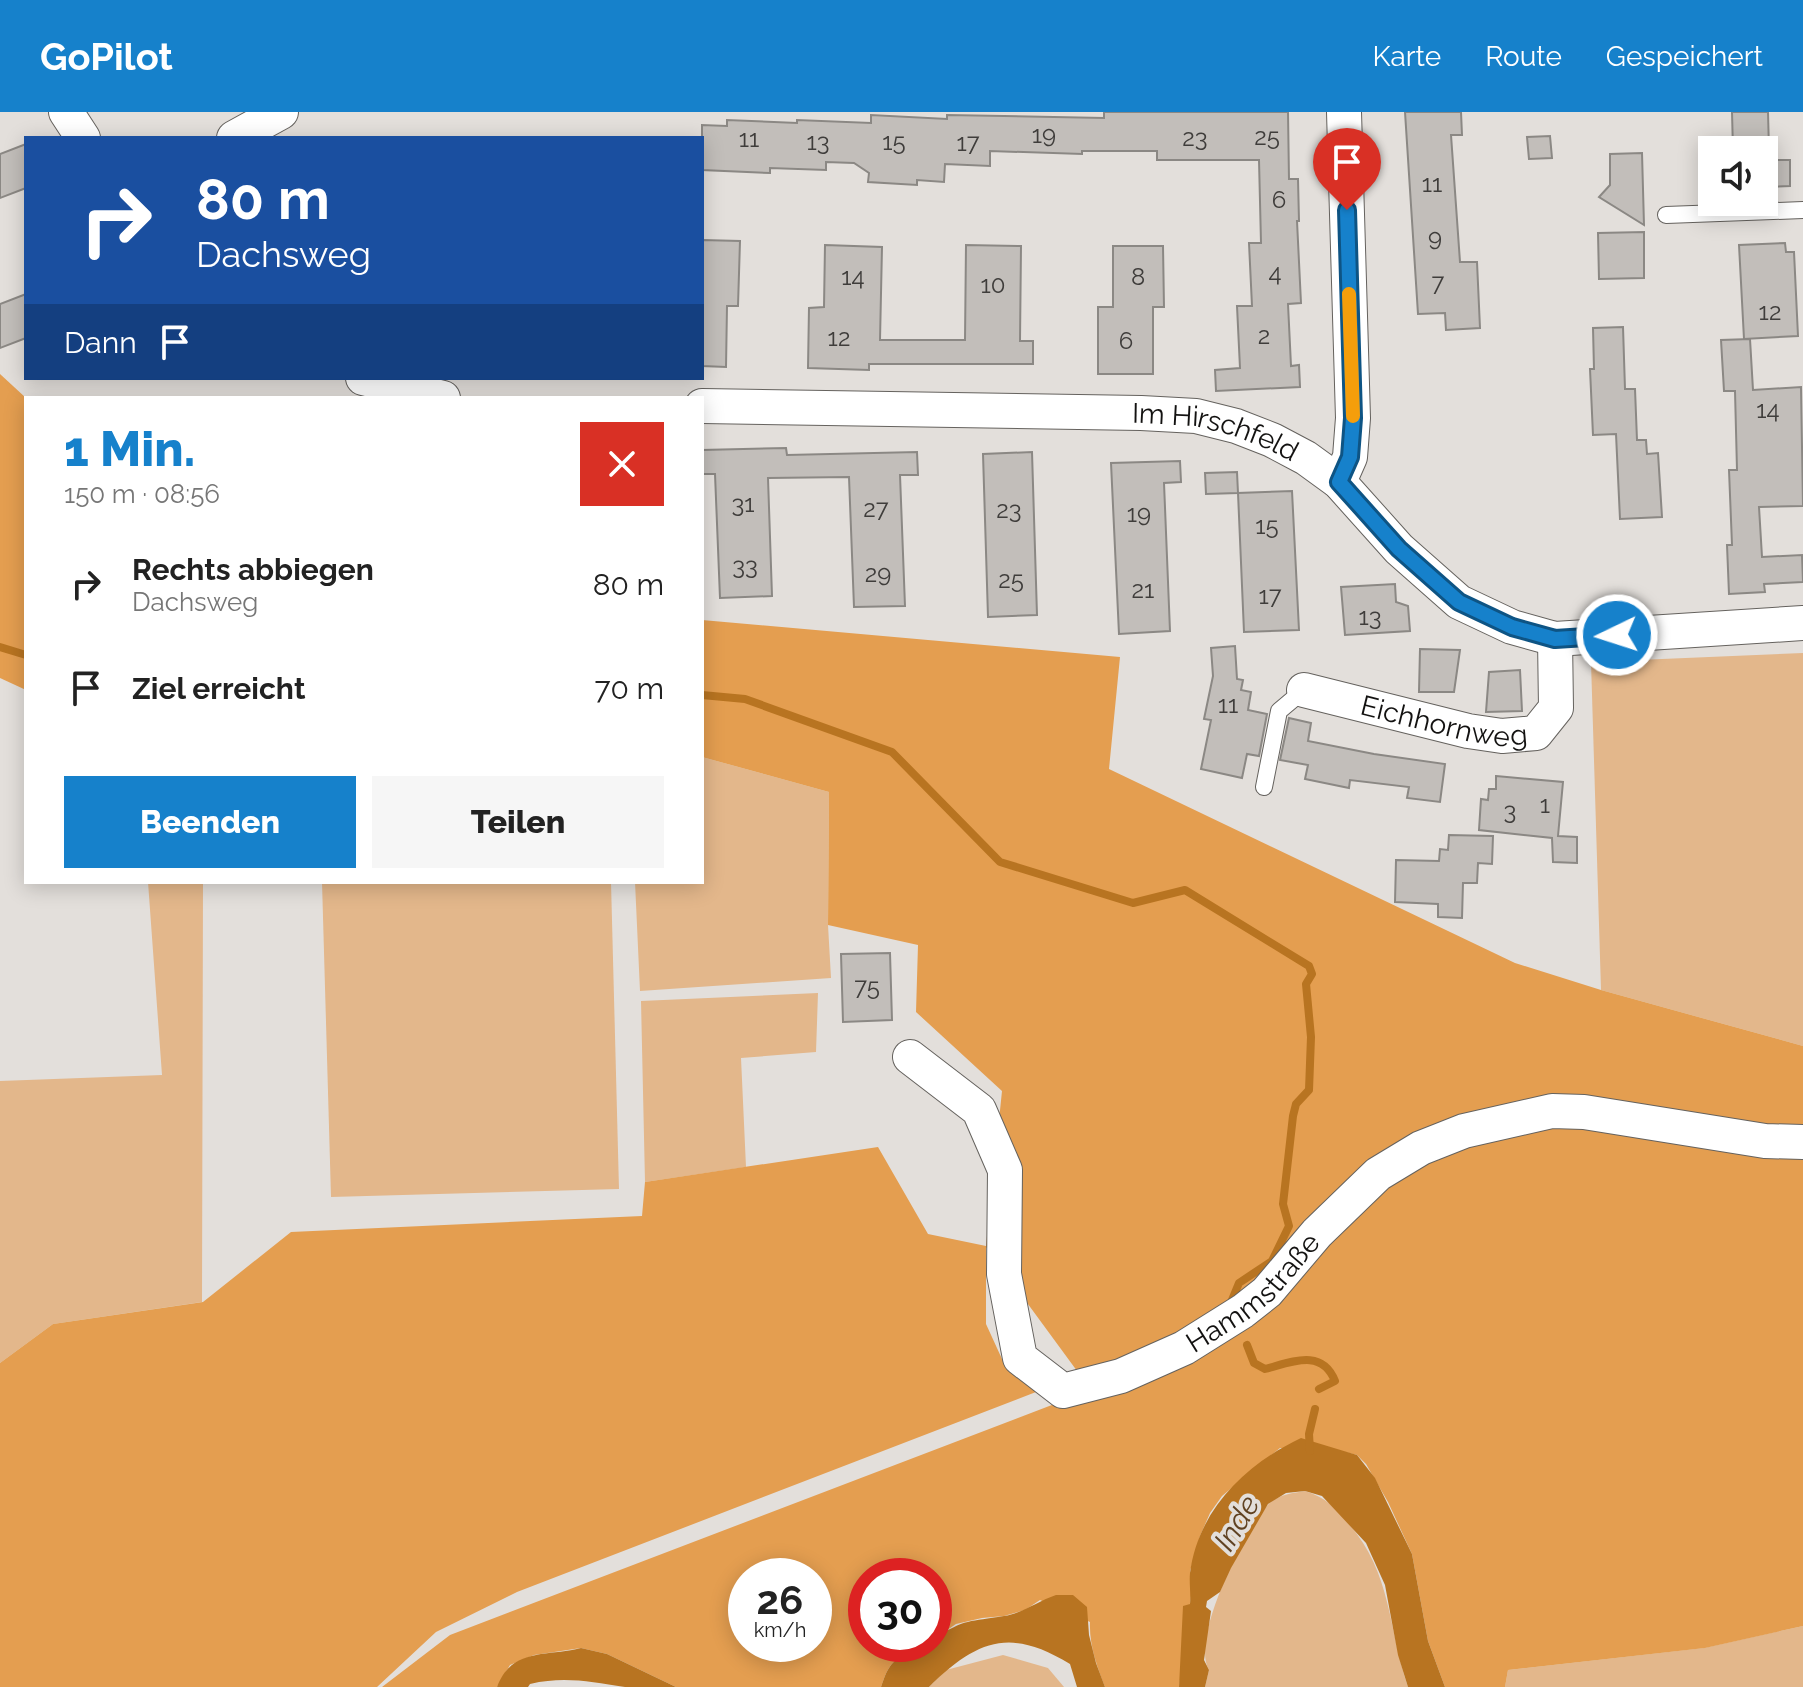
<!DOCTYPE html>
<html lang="de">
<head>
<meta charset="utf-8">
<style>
	:root { --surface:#fff; --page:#f6f6f6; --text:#222; --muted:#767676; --accent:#1681cb }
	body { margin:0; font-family:Raleway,sans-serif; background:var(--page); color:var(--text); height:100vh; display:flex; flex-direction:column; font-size:30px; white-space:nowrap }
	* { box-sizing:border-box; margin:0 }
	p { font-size:26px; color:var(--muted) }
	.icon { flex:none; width:44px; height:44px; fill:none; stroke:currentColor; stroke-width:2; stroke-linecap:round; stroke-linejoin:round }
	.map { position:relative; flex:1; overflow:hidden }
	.drawer { position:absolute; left:24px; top:284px; width:680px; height:488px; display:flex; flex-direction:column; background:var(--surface); border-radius:0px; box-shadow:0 4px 20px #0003 }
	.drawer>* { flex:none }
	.top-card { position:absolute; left:24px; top:24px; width:680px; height:244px; border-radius:0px; box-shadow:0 4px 20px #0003; background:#1a4fa0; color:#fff; overflow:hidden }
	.fabs { position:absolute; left:1698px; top:24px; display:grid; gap:16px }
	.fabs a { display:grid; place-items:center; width:80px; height:80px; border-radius:0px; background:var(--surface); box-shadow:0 4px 20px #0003; font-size:40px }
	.speed { position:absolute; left:728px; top:1446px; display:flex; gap:16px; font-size:40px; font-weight:700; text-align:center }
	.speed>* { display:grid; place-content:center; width:104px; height:104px; border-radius:50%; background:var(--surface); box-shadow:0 4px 20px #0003; line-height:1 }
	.speed small { font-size:20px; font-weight:400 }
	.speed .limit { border:12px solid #d22; background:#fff; color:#111 }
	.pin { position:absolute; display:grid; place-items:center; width:68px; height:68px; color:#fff; margin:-82px -34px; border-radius:50% 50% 50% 0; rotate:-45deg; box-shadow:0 0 8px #0007 }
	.pin .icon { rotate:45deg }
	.me { position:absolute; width:88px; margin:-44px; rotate:266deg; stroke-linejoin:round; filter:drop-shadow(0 0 6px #0008) }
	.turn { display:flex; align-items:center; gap:28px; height:168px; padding:0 40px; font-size:36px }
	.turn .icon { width:104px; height:104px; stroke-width:2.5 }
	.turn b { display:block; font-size:56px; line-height:68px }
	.then { display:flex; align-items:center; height:76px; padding:0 40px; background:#0003; gap:16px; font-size:30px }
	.round { display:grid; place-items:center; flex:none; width:84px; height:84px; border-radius:0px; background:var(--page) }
	.head { display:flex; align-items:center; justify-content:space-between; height:136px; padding:0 40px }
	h1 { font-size:48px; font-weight:800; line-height:60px; color:var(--accent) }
	.button { display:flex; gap:16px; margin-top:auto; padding:16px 40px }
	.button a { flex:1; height:92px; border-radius:0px; background:var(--accent); color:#fff; font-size:32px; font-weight:800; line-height:92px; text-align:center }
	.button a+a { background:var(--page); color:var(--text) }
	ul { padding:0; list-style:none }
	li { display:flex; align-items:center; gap:24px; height:104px; padding:0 40px }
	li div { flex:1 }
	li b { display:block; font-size:30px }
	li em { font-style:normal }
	header { display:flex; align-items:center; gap:48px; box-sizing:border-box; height:112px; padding:0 40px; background:var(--accent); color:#fff }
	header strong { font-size:38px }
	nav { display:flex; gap:44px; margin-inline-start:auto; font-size:28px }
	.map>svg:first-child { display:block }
	.green { fill:#e3b78b }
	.forest { fill:#e49e50; fill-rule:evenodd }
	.water { fill:#b87421 }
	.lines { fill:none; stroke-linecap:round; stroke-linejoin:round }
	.stream { stroke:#b87421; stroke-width:8 }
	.building { fill:#c2beba; stroke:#8b8884; stroke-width:2 }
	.lane-casing { stroke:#65625e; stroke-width:18 }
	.street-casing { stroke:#65625e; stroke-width:36 }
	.lane { stroke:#fff; stroke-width:16 }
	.street { stroke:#fff; stroke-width:34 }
	.route-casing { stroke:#0e5484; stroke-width:20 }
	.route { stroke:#1681cb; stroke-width:14 }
	.slow { stroke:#f59e0b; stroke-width:14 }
	.labels { text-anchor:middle; stroke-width:8; stroke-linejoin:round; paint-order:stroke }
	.number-label { font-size:24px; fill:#3f3d3b }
	.street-label { font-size:28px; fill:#131211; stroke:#e3dfdb }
	.water-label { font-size:30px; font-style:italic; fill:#604222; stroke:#e3dfdb }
</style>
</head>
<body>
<header>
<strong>GoPilot</strong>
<nav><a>Karte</a><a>Route</a><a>Gespeichert</a></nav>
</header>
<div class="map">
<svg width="1803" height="1575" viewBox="0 0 1803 1575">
	<rect width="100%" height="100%" fill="#e3dfdb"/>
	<g class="green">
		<polygon points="1803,541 1803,934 1601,878 1591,550"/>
		<polygon points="702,645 829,680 828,813 831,866 640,879 635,770 702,770"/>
		<polygon points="148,770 203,770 202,1190 53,1212 0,1251 0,969 162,963"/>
		<polygon points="322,770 611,770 619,1077 331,1085"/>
		<polygon points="818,881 816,940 741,946 746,1055 645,1070 641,889"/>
		<path d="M1305,1379C1325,1385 1336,1396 1349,1412C1392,1462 1388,1516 1408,1575H1205L1209,1558C1190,1526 1244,1422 1266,1395C1275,1383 1292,1381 1305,1379Z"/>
		<polygon points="1803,1514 1803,1575 1505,1575 1508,1558 1704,1536"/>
		<polygon points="1003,1543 1048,1556 1064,1575 929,1575 946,1558"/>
	</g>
	<g class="forest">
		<polygon points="0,262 26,286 26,578 0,566"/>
		<path d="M702,508L1120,545L1109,657L1515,851L1601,878L1803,934V1514L1705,1536L1508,1558L1505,1575H1445L1428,1529L1412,1442L1388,1390L1366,1352L1357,1343L1345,1340L1280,1336L1222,1384L1210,1401L1200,1424L1190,1459L1192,1476L1179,1575H1105C1097,1554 1089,1533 1090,1510L1040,1488L1025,1498L1004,1504L982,1506L956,1512L934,1527V1464H866V1532H928C920,1540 913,1539 904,1543C889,1550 886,1561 881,1575H676L607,1542L581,1536L534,1543L510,1553L497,1575H382L450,1523L1091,1278L986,1135V1212L1002,1247L1036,1280L517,1480L436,1520L377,1575H0V1251L53,1212L203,1190L291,1120L642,1104L645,1070L878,1035L928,1122L986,1134L1002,979L916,900L918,833L828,813L829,680L702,645ZM746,1464H814V1532H746Z"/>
	</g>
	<g class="water">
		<path d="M1301,1326L1357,1343L1375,1366L1412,1442L1428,1529L1445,1575H1408L1398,1543L1385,1473L1366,1431L1322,1384L1305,1379L1286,1381L1268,1392L1231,1456L1220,1480L1207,1489L1206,1495L1211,1499L1204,1548L1209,1558L1205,1575H1179L1183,1494L1190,1492C1191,1481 1189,1471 1190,1461C1198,1398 1246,1352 1301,1326Z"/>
		<path d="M1056,1483H1073L1087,1495L1089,1523L1096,1551L1105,1575H1077L1070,1552C1010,1515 977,1528 929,1575H881C886,1561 889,1550 904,1543C913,1539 920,1540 928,1532H934V1527C965,1506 970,1510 1004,1504C1023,1501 1038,1489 1056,1483Z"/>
		<path d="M581,1536L607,1542L676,1575C660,1575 641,1575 625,1575C590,1570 565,1564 530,1572L528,1575H497C512,1535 547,1545 581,1536Z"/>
	</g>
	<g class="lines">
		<g class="stream">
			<polyline points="0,535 26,543"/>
			<polyline points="702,583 745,587 892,640 1000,750 1133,791 1185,778 1309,854 1312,862 1306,872 1311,925 1309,978 1296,992 1293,1004 1283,1092 1289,1114 1272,1149 1239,1171 1232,1188"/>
			<path d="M1247,1233L1254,1251L1265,1257C1292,1250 1322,1236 1335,1269L1319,1277"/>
			<polyline points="1310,1339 1309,1322 1315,1297"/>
		</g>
	</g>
	<g class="building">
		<polygon points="1104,0 1288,0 1289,67 1298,67 1299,109 1297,109 1301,191 1288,192 1291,254 1299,253 1300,275 1216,279 1215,258 1240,256 1237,194 1252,194 1249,131 1261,131 1259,48 1157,48 1157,39 1082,39 1082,42 990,39 990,54 945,52 944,70 917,68 917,73 868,70 869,61 854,51 826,50 826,58 770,56 770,61 702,58 702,13 727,14 727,8 797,11 797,8 871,11 871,3 947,7 947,3 1104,6"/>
		<polygon points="1405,0 1461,0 1462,23 1451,23 1460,150 1477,150 1480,216 1446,218 1445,201 1418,202"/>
		<polygon points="1732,0 1768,0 1769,38 1733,38"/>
		<polygon points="1550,24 1552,46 1529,47 1527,25"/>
		<polygon points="26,32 26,76 0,86 0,42"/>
		<polygon points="1642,41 1644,113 1599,85 1610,73 1610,42"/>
		<polygon points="1764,48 1790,48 1790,74 1764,75"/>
		<polygon points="1644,120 1644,166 1599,167 1598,121"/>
		<polygon points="702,128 740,129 738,194 727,194 726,255 702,254"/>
		<polygon points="1785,131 1786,140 1794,140 1798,224 1744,227 1739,133"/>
		<polygon points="825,133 882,135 880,228 965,228 966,133 1021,134 1020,229 1033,229 1033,252 869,252 869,258 808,256 809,196 824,195"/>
		<polygon points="1113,134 1163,134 1164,195 1153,195 1153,262 1098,262 1098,195 1113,195"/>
		<polygon points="26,182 26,226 0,236 0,192"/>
		<polygon points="1623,215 1625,277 1635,277 1637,328 1646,328 1647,342 1658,341 1662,405 1620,407 1616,322 1593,323 1590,257 1594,257 1593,216"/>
		<polygon points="1750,227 1753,278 1801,275 1803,394 1759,395 1762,445 1802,443 1803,470 1764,472 1765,480 1729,482 1727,433 1732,433 1729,358 1737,358 1735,279 1724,279 1721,228"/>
		<polygon points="786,336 787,343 917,340 918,363 900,363 905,494 854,495 849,365 768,366 772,484 720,486 715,362 702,362 702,338"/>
		<polygon points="1032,340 1037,503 988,505 983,342"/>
		<polygon points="1180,349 1181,370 1164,371 1170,519 1119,522 1111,351"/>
		<polygon points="1237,360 1238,381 1206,382 1205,361"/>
		<polygon points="1292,379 1299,518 1244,520 1238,381"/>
		<polygon points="1395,472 1396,490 1408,494 1410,519 1345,523 1341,475"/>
		<polygon points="1235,534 1237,567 1243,568 1241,578 1251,580 1248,598 1267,602 1259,644 1247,642 1242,666 1201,657 1211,608 1204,607 1213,564 1211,536"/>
		<polygon points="1420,537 1460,538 1454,580 1419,580"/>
		<polygon points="1520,558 1522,599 1486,600 1489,560"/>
		<polygon points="1289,606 1311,611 1308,629 1374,642 1445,652 1440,690 1407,686 1409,675 1350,668 1349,676 1305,667 1308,653 1280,648"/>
		<polygon points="1496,664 1563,670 1558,724 1577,725 1577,751 1553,750 1552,726 1479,718 1481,687 1488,688 1489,677 1496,677"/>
		<polygon points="1449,723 1493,724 1492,752 1478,751 1477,771 1463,771 1462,806 1438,805 1438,792 1395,790 1396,748 1439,749 1440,737 1448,738"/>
		<polygon points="890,841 892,908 843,910 841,842"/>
	</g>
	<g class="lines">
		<defs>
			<g id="lane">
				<polyline points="1666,103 1803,98"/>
				<polyline points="1264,675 1279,599 1304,578"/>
			</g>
			<g id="street">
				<polyline points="66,0 83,26"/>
				<polyline points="234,26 281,0"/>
				<polyline points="363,266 443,286"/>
				<path id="s1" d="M702,294L1141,301L1196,304L1236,314L1272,328L1306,346L1339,370L1399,437L1459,490L1512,515L1555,527L1803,511"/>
				<polyline points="1339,370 1350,345 1353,306 1344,0"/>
				<path id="s2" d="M1304,578L1468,619L1502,624L1536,621L1556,596L1555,527"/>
				<path id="s3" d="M910,945L979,998L1005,1058L1004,1162L1020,1246L1063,1279L1121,1264L1184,1236L1243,1199L1267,1180L1317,1121L1378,1062L1421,1036L1464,1019L1552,999L1584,1000L1765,1029L1803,1030"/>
			</g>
		</defs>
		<use href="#lane" class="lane-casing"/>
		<use href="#street" class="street-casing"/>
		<use href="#lane" class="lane"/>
		<use href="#street" class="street"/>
	</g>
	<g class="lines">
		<defs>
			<polyline id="route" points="1347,98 1353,306 1350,345 1339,370 1399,437 1459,490 1512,515 1555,527 1617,523"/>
		</defs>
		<use href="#route" class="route-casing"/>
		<use href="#route" class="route"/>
		<polyline class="slow" points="1349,182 1353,304"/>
	</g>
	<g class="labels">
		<g class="number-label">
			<text x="1044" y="31">19</text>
			<text x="1267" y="33">25</text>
			<text x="1195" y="34">23</text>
			<text x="749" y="35">11</text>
			<text x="818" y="38">13</text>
			<text x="894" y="38">15</text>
			<text x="968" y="39">17</text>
			<text x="1432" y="80">11</text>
			<text x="1279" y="96">6</text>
			<text x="1435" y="134">9</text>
			<text x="1275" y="169">4</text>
			<text x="853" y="173">14</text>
			<text x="1138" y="173">8</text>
			<text x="1438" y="179">7</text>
			<text x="993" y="181">10</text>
			<text x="1770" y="208">12</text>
			<text x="1264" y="232">2</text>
			<text x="839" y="234">12</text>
			<text x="1126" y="237">6</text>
			<text x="1768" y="306">14</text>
			<text x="743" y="400">31</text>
			<text x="876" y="405">27</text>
			<text x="1009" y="406">23</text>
			<text x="1139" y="410">19</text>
			<text x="1267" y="422">15</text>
			<text x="745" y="462">33</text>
			<text x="878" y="470">29</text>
			<text x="1011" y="476">25</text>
			<text x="1143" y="486">21</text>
			<text x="1270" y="492">17</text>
			<text x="1370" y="513">13</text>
			<text x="1228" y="601">11</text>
			<text x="1545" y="701">1</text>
			<text x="1510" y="707">3</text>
			<text x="867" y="883">75</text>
		</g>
		<g class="street-label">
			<text dy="10" stroke="none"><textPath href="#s1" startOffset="516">Im Hirschfeld</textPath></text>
			<text dy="10" stroke="none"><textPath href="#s2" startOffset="144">Eichhornweg</textPath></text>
			<text dy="10" stroke="none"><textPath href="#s3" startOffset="614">Hammstraße</textPath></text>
		</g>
		<g class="water-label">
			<text transform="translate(1237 1411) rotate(-59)" y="10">Inde</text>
		</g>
	</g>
</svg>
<div class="fabs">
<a><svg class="icon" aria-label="sound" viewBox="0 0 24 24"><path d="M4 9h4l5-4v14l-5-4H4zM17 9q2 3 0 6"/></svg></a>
</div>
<div class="speed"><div>26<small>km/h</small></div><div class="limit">30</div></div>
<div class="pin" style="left:1347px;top:98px;background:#d93025"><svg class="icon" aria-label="arrive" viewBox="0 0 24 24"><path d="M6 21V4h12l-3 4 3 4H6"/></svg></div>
<svg class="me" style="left:1617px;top:523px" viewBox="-20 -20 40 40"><circle r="17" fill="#1681cb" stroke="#fff" stroke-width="3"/><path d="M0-11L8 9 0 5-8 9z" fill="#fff"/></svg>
<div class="top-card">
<div class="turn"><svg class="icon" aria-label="right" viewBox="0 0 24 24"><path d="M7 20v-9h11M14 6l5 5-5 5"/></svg><div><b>80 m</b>Dachsweg</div></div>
<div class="then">Dann<svg class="icon" aria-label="arrive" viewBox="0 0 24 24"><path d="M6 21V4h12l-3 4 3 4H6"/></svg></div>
</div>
<section class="drawer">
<div class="head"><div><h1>1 Min.</h1><p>150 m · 08:56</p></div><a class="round" style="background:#d93025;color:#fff"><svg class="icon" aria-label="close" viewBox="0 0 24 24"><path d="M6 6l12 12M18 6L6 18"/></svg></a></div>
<ul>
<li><svg class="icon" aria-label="right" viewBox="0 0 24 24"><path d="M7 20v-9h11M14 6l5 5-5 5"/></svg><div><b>Rechts abbiegen</b><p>Dachsweg</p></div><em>80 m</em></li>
<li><svg class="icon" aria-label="arrive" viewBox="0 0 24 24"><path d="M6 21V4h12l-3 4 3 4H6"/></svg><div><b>Ziel erreicht</b></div><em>70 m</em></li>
</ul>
<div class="button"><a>Beenden</a><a>Teilen</a></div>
</section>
</div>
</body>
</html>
